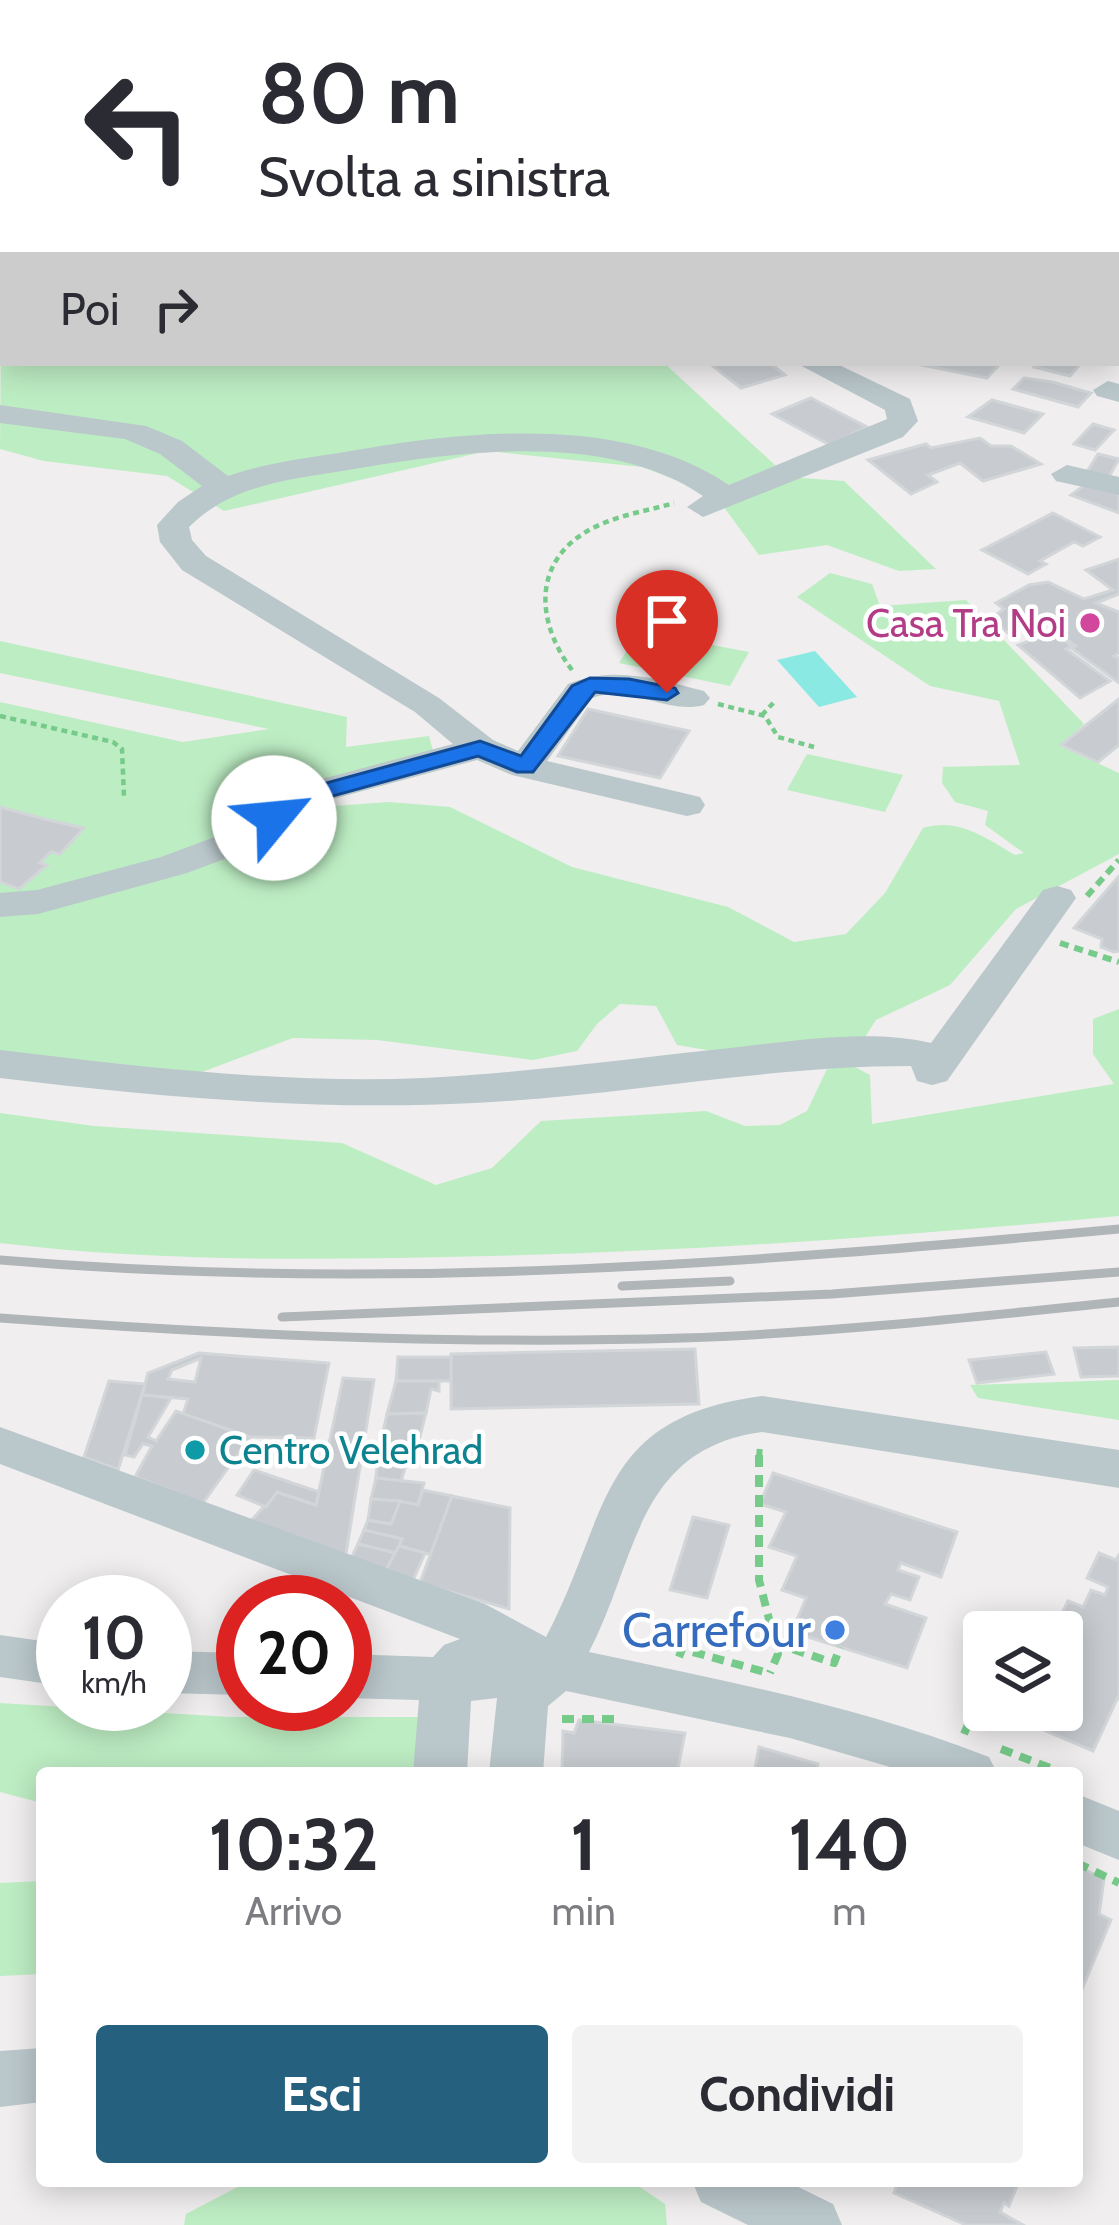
<!DOCTYPE html>
<html lang="it">
<head>
<meta charset="utf-8">
<style>
	:root { --surface:#fff; --page:#f2f2f3; --text:#2b2b33; --muted:#7c7c81; --accent:#25617e }
	body { margin:0; font-family:Cabin,sans-serif; background:var(--page); color:var(--text); height:100vh; display:flex; flex-direction:column; font-size:45px; white-space:nowrap }
	* { box-sizing:border-box; margin:0 }
	p { font-size:39px; color:var(--muted) }
	.icon { flex:none; width:66px; height:66px; fill:none; stroke:currentColor; stroke-width:2; stroke-linecap:round; stroke-linejoin:round }
	.map { position:relative; flex:1; overflow:hidden }
	.sheet { position:absolute; left:36px; top:1767px; width:1047px; height:420px; display:flex; flex-direction:column; background:var(--surface); border-radius:12px; box-shadow:0 6px 30px #0003 }
	.sheet>* { flex:none }
	.banner { position:absolute; left:0px; top:0px; width:1119px; height:366px; box-shadow:0 6px 30px #0003; background:#fff; color:var(--text); overflow:hidden }
	.controls { position:absolute; left:963px; top:1611px; display:grid; gap:24px }
	.controls a { display:grid; place-items:center; width:120px; height:120px; border-radius:12px; background:var(--surface); box-shadow:0 6px 30px #0003; font-size:60px }
	.speed { position:absolute; left:36px; top:1575px; display:flex; gap:24px; font-size:60px; font-weight:700; text-align:center }
	.speed>* { display:grid; place-content:center; width:156px; height:156px; border-radius:50%; background:var(--surface); box-shadow:0 6px 30px #0003; line-height:1 }
	.speed small { font-size:30px; font-weight:400 }
	.speed .limit { border:18px solid #d22; background:#fff; color:#111 }
	.pin { position:absolute; display:grid; place-items:center; width:102px; height:102px; color:#fff; margin:-123px -51px; border-radius:50% 50% 50% 0; rotate:-45deg; box-shadow:0 0 12px #0007 }
	.pin .icon { rotate:45deg }
	.me { position:absolute; width:132px; margin:-66px; rotate:62deg; stroke-linejoin:round; filter:drop-shadow(0 0 9px #0008) }
	.turn { display:flex; align-items:center; gap:42px; height:252px; padding:0 60px; font-size:54px }
	.turn .icon { width:156px; height:156px; stroke-width:2.5 }
	.turn b { display:block; font-size:84px; line-height:102px }
	.then { display:flex; align-items:center; height:114px; padding:0 60px; background:#0003; gap:24px; font-size:45px }
	.eta { display:flex; justify-content:space-evenly; align-items:center; height:204px; text-align:center }
	.eta b { font-size:72px; font-weight:700; line-height:84px }
	.action { display:flex; gap:24px; margin-top:auto; padding:24px 60px }
	.action a { flex:1; height:138px; border-radius:12px; background:var(--accent); color:#fff; font-size:48px; font-weight:700; line-height:138px; text-align:center }
	.action a+a { background:var(--page); color:var(--text) }
	.map>svg:first-child { display:block }
	.green { fill:#bdedc3 }
	.water { fill:#8be9e4 }
	.building { fill:#c8ccd0; stroke:#d2d6d9; stroke-width:3; fill-rule:evenodd }
	.lines { fill:none; stroke-linecap:round; stroke-linejoin:round }
	.path-far2 { stroke:#76ca8a; stroke-width:4.5; stroke-dasharray:6 4.5; stroke-linecap:butt }
	.path-far1 { stroke:#76ca8a; stroke-width:6; stroke-dasharray:9 6; stroke-linecap:butt }
	.path { stroke:#76ca8a; stroke-width:8; stroke-dasharray:12 8; stroke-linecap:butt }
	.minor { fill:#bac7cb; fill-rule:evenodd }
	.rail { stroke:#b0b5b8; stroke-width:9 }
	.route { fill:#1a73e8; stroke:#114b97; stroke-width:3 }
	.hotel-dot { fill:#d1479c; stroke:#fff; stroke-width:4.5 }
	.culture-dot { fill:#0f9aa8; stroke:#fff; stroke-width:4.5 }
	.shop-dot { fill:#3f7fe0; stroke:#fff; stroke-width:4.5 }
	.labels { text-anchor:middle; stroke-width:9; stroke-linejoin:round; paint-order:stroke }
	.hotel-label { font-size:39px; fill:#b23c85; stroke:#fff; text-anchor:end }
	.culture-label { font-size:39px; fill:#0d838f; stroke:#fff; text-anchor:start }
	.near-shop-label { font-size:48px; fill:#366cbe; stroke:#fff; text-anchor:end }
</style>
</head>
<body>
<div class="map">
<svg width="1119" height="2225" viewBox="0 0 1119 2225">
	<rect width="100%" height="100%" fill="#f0eeee"/>
	<g class="green">
		<polygon points="3,99 3,363 664,363 788,477 844,481 936,569 899,571 827,545 759,555 715,495 642,467 487,451 224,511 167,476 44,461 0,449"/>
		<path d="M830,573L872,584L880,606L966,600L1084,724L1060,746L1119,773V854L1016,909L950,985L876,1020L861,1043L725,1053L677,1045L656,1006L620,1004L597,1024L577,1051L533,1060L377,1040L293,1038L170,1084L0,1064V702L183,742L269,729L0,673V641L347,717L346,747L429,736L437,766L278,810L389,802L450,807L572,867L728,907L794,942L846,934L885,893L923,828C958,817 986,838 1015,855L1024,853L985,825L988,811L955,802L942,783L943,767L1020,765L999,701L930,686L797,597Z"/>
		<polygon points="639,631 749,652 730,686 619,663"/>
		<polygon points="807,754 903,775 885,812 787,790"/>
		<path d="M1119,1009V1216C895,1237 671,1253 446,1257C296,1260 149,1261 0,1243V1113L94,1126L342,1143L436,1185L492,1168L541,1121L706,1111L745,1126L780,1125L807,1111L827,1069L851,1065L870,1075L872,1124L1114,1084L1093,1054V1019Z"/>
		<polygon points="1119,1380 1119,1420 978,1398 970,1385"/>
		<polygon points="0,1703 231,1717 423,1717 421,1773 42,1773 42,1803 0,1792"/>
		<polygon points="42,1881 42,1974 0,1976 0,1883"/>
		<polygon points="249,2181 631,2181 665,2204 667,2225 184,2225 186,2214"/>
	</g>
	<polygon class="water" points="815,651 857,697 819,707 777,660"/>
	<g class="building">
		<polygon points="709,363 770,363 785,375 741,388"/>
		<polygon points="912,363 993,363 998,366 987,378"/>
		<polygon points="1037,363 1081,363 1070,376 1034,367"/>
		<polygon points="1024,378 1052,382 1091,393 1078,407 1013,389"/>
		<polygon points="811,398 867,427 830,445 772,414"/>
		<polygon points="992,400 1043,414 1024,433 968,417"/>
		<polygon points="1093,424 1114,430 1095,450 1074,444"/>
		<polygon points="980,438 991,446 1011,446 1041,464 983,481 960,463 928,475 937,482 911,494 868,460 926,444 931,448"/>
		<polygon points="1098,454 1119,459 1107,480 1085,475"/>
		<polygon points="1086,484 1119,491 1119,513 1071,495"/>
		<polygon points="1053,513 1100,537 1083,546 1074,542 1040,561 1046,564 1028,574 982,550"/>
		<polygon points="1119,559 1119,594 1096,603 1119,612 1119,653 1114,656 1119,658 1119,683 1071,648 1076,646 1061,635 1061,620 1050,617 1008,633 990,619 1004,609 996,603 1029,585 1048,582 1084,599 1113,590 1086,570"/>
		<polygon points="1053,632 1072,646 1066,649 1110,681 1080,698 1018,645"/>
		<polygon points="1119,699 1119,745 1098,762 1061,745"/>
		<polygon points="588,709 689,731 660,778 558,756"/>
		<polygon points="0,807 45,819 84,828 60,854 51,852 40,863 47,865 19,889 0,882"/>
		<polygon points="1119,876 1119,951 1114,952 1101,947 1102,939 1074,928"/>
		<polygon points="1119,1347 1119,1376 1081,1377 1074,1348"/>
		<polygon points="695,1349 699,1404 451,1409 451,1354"/>
		<polygon points="1046,1352 1054,1374 977,1383 969,1360"/>
		<path d="M199,1353L329,1363L314,1438L250,1437L183,1414L188,1399L142,1395L148,1373ZM201,1358L195,1382L168,1379L172,1370Z"/>
		<polygon points="398,1357 451,1357 451,1381 396,1381"/>
		<polygon points="343,1378 374,1380 345,1560 249,1523 277,1492 316,1505"/>
		<polygon points="109,1381 145,1384 118,1470 84,1457"/>
		<polygon points="396,1381 439,1381 439,1391 431,1389 426,1413 387,1414"/>
		<polygon points="142,1395 171,1398 148,1437 156,1441 176,1411 250,1437 203,1503 135,1477 152,1446 143,1444 134,1457 125,1455"/>
		<polygon points="426,1413 415,1456 378,1455 387,1414"/>
		<polygon points="378,1455 409,1456 401,1481 376,1478"/>
		<polygon points="254,1470 319,1492 316,1505 277,1492 266,1507 237,1495"/>
		<polygon points="773,1473 957,1532 941,1577 901,1563 898,1570 919,1577 910,1600 891,1594 885,1604 926,1618 907,1668 792,1632 806,1598 782,1590 797,1556 769,1547 786,1512 760,1504"/>
		<polygon points="376,1478 424,1483 418,1505 371,1499"/>
		<polygon points="423,1490 452,1496 432,1555 399,1546 402,1539 364,1530 368,1520 391,1524 400,1501 418,1505"/>
		<polygon points="452,1496 510,1508 509,1609 420,1583"/>
		<polygon points="371,1499 400,1501 391,1524 368,1520"/>
		<polygon points="693,1517 729,1525 707,1598 670,1590"/>
		<polygon points="364,1530 402,1539 396,1553 358,1544"/>
		<polygon points="358,1544 396,1553 386,1570 350,1560"/>
		<polygon points="399,1546 425,1553 413,1580 386,1570"/>
		<polygon points="1099,1553 1116,1560 1119,1555 1119,1695 1093,1751 997,1710 1062,1710 1062,1653 1068,1656 1075,1642 1062,1637 1066,1619 1060,1617 1068,1601 1083,1607 1091,1590 1105,1595 1108,1587 1087,1578"/>
		<polygon points="579,1720 685,1733 677,1773 562,1773 563,1731 574,1733"/>
		<polygon points="759,1747 818,1764 816,1773 754,1773"/>
		<polygon points="1077,1866 1104,1879 1099,1914 1111,1920 1077,2001"/>
		<polygon points="898,2181 1019,2181 1009,2206 1004,2203 1000,2212 1023,2225 966,2225 894,2193"/>
	</g>
	<g class="lines">
		<g class="path-far2">
			<polyline points="935,0 941,3"/>
			<path d="M572,670C535,621 532,559 593,528C618,515 647,511 674,503"/>
			<polyline points="718,704 765,716 778,737 814,747"/>
			<polyline points="762,715 776,700"/>
			<polyline points="0,716 113,742 122,749 124,797"/>
		</g>
		<g class="path-far1">
			<polyline points="1087,896 1119,860"/>
			<polyline points="1060,943 1119,962"/>
			<polyline points="759,1458 760,1446"/>
		</g>
		<g class="path">
			<polyline points="759,1455 759,1580 778,1654 770,1673"/>
			<polyline points="1013,1632 1026,1632"/>
			<polyline points="774,1643 834,1663 840,1647"/>
			<polyline points="679,1657 682,1649 765,1672"/>
			<polyline points="562,1719 614,1719"/>
			<polyline points="964,1734 984,1687"/>
			<polyline points="1001,1749 1063,1773"/>
			<polyline points="1077,1863 1119,1883"/>
		</g>
		<g class="minor">
			<rect x="1116" y="284" width="3" height="16"/>
			<path d="M796,363H835L910,399L918,421L903,437L703,517L687,507L703,496C606,429 451,452 342,471C287,480 231,485 189,527L192,540L206,556L439,698L493,740L518,751L568,684C614,665 658,679 704,691L710,698L704,705C667,715 631,684 592,698L547,761L700,797L705,805L700,813L687,816L512,775L477,760L307,806L265,844L187,873L38,914L0,917V893L37,890L161,857L239,828L281,790L453,744L415,712L182,570L160,542L157,525L178,502L202,486L160,454L125,439L0,423V405L146,426L182,441L228,476C266,463 306,458 345,452C464,431 623,413 729,485L887,419L885,410Z"/>
			<polygon points="1108,381 1119,384 1119,402 1097,396 1093,390"/>
			<polygon points="1067,465 1119,477 1119,495 1056,481 1051,474"/>
			<path d="M1057,886L1071,890L1076,898L947,1081L932,1085L917,1081L911,1066C764,1066 621,1096 474,1103C315,1111 158,1097 0,1078V1050C160,1069 323,1089 484,1074C569,1067 654,1056 739,1047C801,1040 870,1029 931,1043L1043,890Z"/>
			<path d="M762,1396L1119,1450V1488L762,1432C636,1449 638,1558 589,1652C725,1681 859,1706 989,1757L997,1773H911L790,1738L566,1691L548,1706L543,1773H489L497,1698L471,1701L467,1773H413L419,1700L345,1698V1654L433,1657L444,1645L460,1639L0,1464V1427L485,1604L546,1637C611,1514 595,1418 762,1396Z"/>
			<polygon points="0,1635 63,1644 63,1686 0,1677"/>
			<polygon points="165,1651 243,1653 243,1695 165,1693"/>
			<polygon points="1077,1794 1119,1811 1119,1860 1077,1843"/>
			<polygon points="42,2048 42,2102 0,2107 0,2051"/>
			<polygon points="692,2181 786,2181 833,2204 842,2225 748,2225 701,2202"/>
		</g>
		<g class="rail">
			<path d="M0,1260C382,1292 739,1264 1119,1229"/>
			<polyline points="622,1286 730,1281"/>
			<polyline points="282,1317 832,1294 1119,1272"/>
			<path d="M0,1318C227,1335 455,1345 683,1338C829,1333 974,1317 1119,1302"/>
		</g>
	</g>
	<polygon class="route" points="590,678 629,679 675,688 678,693 667,700 595,692 533,772 517,772 478,756 303,804 274,825 262,818 286,794 480,741 521,756 572,686"/>
	<circle class="hotel-dot" cx="1090" cy="623" r="12"/>
	<circle class="culture-dot" cx="195" cy="1450" r="12"/>
	<circle class="shop-dot" cx="835" cy="1630" r="12"/>
	<g class="labels">
		<g class="hotel-label">
			<text x="1066" y="637">Casa Tra Noi</text>
		</g>
		<g class="culture-label">
			<text x="219" y="1464">Centro Velehrad</text>
		</g>
		<g class="near-shop-label">
			<text x="811" y="1647">Carrefour</text>
		</g>
	</g>
</svg>
<div class="controls">
<a><svg class="icon" aria-label="layers" viewBox="0 0 24 24"><path d="M12 4l9 5-9 5-9-5zM3 14l9 5 9-5"/></svg></a>
</div>
<div class="speed"><div>10<small>km/h</small></div><div class="limit">20</div></div>
<div class="pin" style="left:667px;top:693px;background:#d93025"><svg class="icon" aria-label="arrive" viewBox="0 0 24 24"><path d="M6 21V4h12l-3 4 3 4H6"/></svg></div>
<svg class="me" style="left:274px;top:818px" viewBox="-20 -20 40 40"><circle r="19" fill="#fff"/><path d="M0-13L10 11 0 6-10 11z" fill="#1a73e8"/></svg>
<div class="banner">
<div class="turn"><svg class="icon" aria-label="left" viewBox="0 0 24 24"><path d="M17 20v-9H6M10 6l-5 5 5 5"/></svg><div><b>80 m</b>Svolta a sinistra</div></div>
<div class="then">Poi<svg class="icon" aria-label="right" viewBox="0 0 24 24"><path d="M7 20v-9h11M14 6l5 5-5 5"/></svg></div>
</div>
<section class="sheet">
<div class="eta">
<div><b>10:32</b><p>Arrivo</p></div>
<div><b>1</b><p>min</p></div>
<div><b>140</b><p>m</p></div>
</div>
<div class="action"><a>Esci</a><a>Condividi</a></div>
</section>
</div>
</body>
</html>
